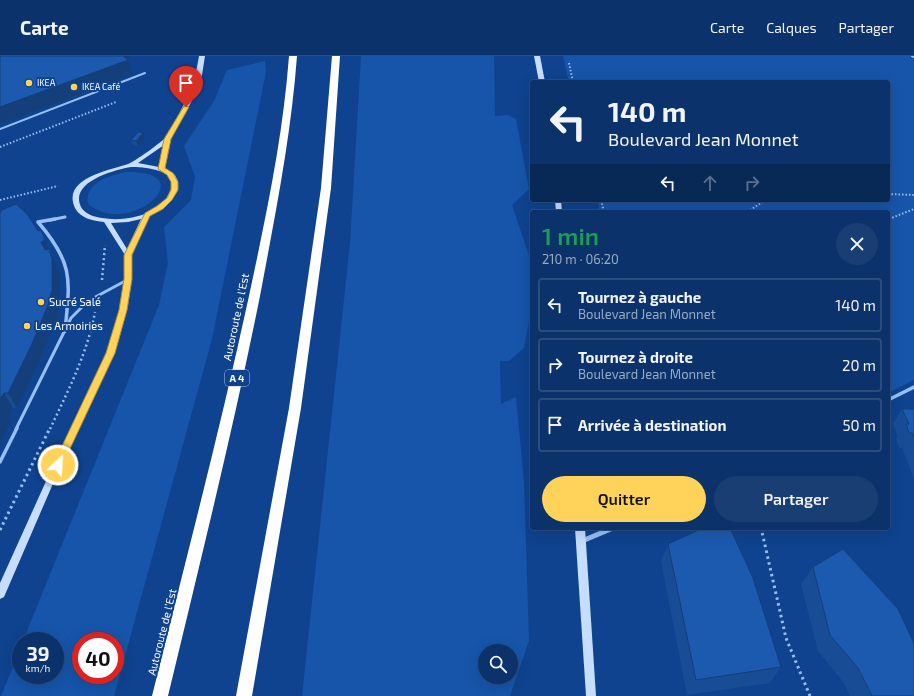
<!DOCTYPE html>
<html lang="fr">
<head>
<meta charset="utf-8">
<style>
	:root { --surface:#0b326b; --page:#193e73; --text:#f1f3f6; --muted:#9aaac1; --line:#2b4d7e; --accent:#ffd359 }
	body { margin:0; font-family:"Exo 2",sans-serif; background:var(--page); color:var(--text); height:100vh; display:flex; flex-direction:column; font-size:15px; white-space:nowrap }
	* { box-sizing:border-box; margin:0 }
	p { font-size:13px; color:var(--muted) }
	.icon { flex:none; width:22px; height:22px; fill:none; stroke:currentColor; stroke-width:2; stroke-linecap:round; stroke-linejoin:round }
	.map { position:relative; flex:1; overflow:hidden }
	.sheet { position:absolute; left:530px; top:154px; width:360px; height:320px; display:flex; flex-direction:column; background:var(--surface); border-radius:4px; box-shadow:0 4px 16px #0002,0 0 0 1px var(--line) }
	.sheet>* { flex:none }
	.hud { position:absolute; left:530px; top:24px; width:360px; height:122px; border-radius:4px; box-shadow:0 4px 16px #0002,0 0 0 1px var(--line); background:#0b326b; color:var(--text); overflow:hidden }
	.controls { position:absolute; left:478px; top:588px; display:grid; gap:8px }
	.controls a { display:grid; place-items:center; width:40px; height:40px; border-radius:50%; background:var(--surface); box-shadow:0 4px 16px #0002,0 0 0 1px var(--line); font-size:20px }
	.speed { position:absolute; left:12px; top:576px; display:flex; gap:8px; font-size:20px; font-weight:700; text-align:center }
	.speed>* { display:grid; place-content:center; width:52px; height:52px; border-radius:50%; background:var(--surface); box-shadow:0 4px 16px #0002,0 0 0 1px var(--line); line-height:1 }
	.speed small { font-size:10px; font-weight:400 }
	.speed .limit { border:6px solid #d22; background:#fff; color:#111 }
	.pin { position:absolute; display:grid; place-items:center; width:34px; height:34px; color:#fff; margin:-41px -17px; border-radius:50% 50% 50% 0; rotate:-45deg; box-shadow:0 0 4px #0007 }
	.pin .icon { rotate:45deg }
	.me { position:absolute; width:44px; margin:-22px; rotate:25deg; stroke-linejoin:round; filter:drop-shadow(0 0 3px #0008) }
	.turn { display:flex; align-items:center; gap:14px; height:84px; padding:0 12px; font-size:18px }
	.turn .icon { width:52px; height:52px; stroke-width:2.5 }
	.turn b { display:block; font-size:28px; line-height:34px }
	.lanes { display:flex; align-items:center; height:38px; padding:0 12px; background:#0003; justify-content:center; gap:20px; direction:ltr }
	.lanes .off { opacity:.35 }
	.round { display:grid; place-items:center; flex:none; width:42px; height:42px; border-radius:21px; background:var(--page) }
	.summary { display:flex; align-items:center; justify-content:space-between; height:68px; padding:0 12px }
	h1 { font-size:24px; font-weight:600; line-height:30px; color:#1e9e55 }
	.primary-button { display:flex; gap:8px; margin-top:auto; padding:8px 12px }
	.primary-button a { flex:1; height:46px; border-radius:24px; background:var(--accent); color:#111; font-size:16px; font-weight:600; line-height:46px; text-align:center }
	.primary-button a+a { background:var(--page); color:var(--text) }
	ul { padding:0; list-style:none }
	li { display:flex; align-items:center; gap:12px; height:54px; margin:0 8px 6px; padding:0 4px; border:2px solid var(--line); border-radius:4px }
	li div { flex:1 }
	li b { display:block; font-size:15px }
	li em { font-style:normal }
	header { display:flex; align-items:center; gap:24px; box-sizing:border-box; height:56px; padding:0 20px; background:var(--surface); border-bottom:1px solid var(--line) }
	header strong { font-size:19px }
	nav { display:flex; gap:22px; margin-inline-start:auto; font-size:14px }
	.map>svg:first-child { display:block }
	.green { fill:#1655aa; fill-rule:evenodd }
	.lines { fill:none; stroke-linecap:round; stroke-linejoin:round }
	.path-far2 { stroke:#97bff3; stroke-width:2; stroke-dasharray:1.5 2; stroke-linecap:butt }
	.path-far1 { stroke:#97bff3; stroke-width:2.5; stroke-dasharray:2 3; stroke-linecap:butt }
	.path { stroke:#97bff3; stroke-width:3; stroke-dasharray:2.5 3.5; stroke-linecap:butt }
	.lane-far2 { stroke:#97bff3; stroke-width:2 }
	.lane-far1 { stroke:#97bff3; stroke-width:3 }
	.lane { stroke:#97bff3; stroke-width:3.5 }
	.street-far2 { stroke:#97bff3; stroke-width:3 }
	.street-far1 { stroke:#97bff3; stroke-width:3.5 }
	.street { stroke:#97bff3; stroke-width:5 }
	.secondary { fill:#c6ddfd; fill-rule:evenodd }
	.highway { fill:#fff; fill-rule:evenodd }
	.wall { fill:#184d96 }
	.shaded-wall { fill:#143f7a }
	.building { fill:#1c5aaf; stroke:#143f7a }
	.route { fill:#ffd359; stroke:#a6893a }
	.poi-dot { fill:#ffd359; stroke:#0f438f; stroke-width:1.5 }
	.labels { text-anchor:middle; stroke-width:4; stroke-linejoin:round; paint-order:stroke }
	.far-poi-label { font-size:9px; fill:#fff; stroke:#0f438f; text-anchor:start }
	.shield { fill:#0f438f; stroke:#b7c7dd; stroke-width:1 }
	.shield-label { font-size:10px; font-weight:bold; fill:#fff }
	.poi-label { font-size:11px; fill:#fff; stroke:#0f438f; text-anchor:start }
	.street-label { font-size:11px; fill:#fff; stroke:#0f438f }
</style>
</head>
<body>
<header>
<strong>Carte</strong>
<nav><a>Carte</a><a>Calques</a><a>Partager</a></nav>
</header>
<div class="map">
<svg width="914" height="640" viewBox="0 0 914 640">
	<rect width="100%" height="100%" fill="#0f438f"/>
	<g class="green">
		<path d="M361,0H494L495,60L508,59L516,63L529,133L512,149L529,200L531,253L524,292L509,305H500L501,348L516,341L524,425L529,585L510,640H302L350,187ZM485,595H511V621H485Z"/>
		<polygon points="563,0 914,0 914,324 888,337 888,156 599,156 598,144 888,144 888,26 569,26"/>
		<path d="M265,5L266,16L212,283L114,640H1L21,591V619H55V585H23L159,249L168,207L164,171L191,144L195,121L184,90L214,45L227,14ZM81,585H115V619H81Z"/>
		<path d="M127,116C205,115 129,183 88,148C84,126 109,120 127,116Z"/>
	</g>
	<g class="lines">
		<g class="path-far2">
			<polyline points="569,7 573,26"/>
			<polyline points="0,91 116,46"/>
			<polyline points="888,138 914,139"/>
			<polyline points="0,144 58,130"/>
			<polyline points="601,144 604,156"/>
			<polyline points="747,156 766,144"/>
			<polyline points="889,163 914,153"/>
		</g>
		<g class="path-far1">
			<polyline points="102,224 105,189"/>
			<path d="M50,373C68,335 87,298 95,256"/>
		</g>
		<g class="path">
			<polyline points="759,472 762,476 786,582 810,640"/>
			<polyline points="0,474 50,372"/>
		</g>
		<g class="lane-far2">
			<polyline points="912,0 914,1"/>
			<polyline points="0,73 145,17"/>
		</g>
		<polyline class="lane-far1" points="16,373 71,262 88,245 127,224"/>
		<polyline class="lane" points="0,406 17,372"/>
		<polyline class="street-far2" points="50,164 65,161"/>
		<g class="street-far1">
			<path d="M55,163L38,166C74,208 70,223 65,275"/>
			<polyline points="888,344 914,331"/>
		</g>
		<polyline class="street" points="582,485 613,472"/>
		<g class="secondary">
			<path d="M199,0H205L202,19L194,41L171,83L165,113L175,119L178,125V133L173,142L166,150L149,160L131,199L132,223L127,254L115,297L55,423L4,541L0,543V527L47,423L107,297L119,254L124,223L125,199L104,166C93,165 80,162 75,152C61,122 111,114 128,108C134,106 162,86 166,81C170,77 172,70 175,65C188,42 195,26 199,0ZM164,89L159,111L138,107ZM131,111C146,111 182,114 169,137C166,144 161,149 155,153C140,162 119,165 102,162C94,161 85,158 81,151C69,126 114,114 131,111ZM141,163L127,193L111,167L128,166Z"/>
			<polygon points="534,0 540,0 545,26 539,26"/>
			<polygon points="555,144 561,144 562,156 556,156"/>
			<polygon points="575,472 585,472 596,640 586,640"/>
		</g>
		<g class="highway">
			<path d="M289,0H297C291,81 275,160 260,240C233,374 200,507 168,640H152C185,507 220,374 249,240C266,160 283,81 289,0Z"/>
			<polygon points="332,0 340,0 331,132 301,352 252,640 236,640 289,352 321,132"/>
		</g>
	</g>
	<g class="wall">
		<polygon points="143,77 145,82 138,90 133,89 131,84"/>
		<polygon points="0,157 38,175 48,189 56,208 60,218 60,249 56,265 39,306 17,352 13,352 8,361 11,365 0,388"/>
		<polygon points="902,353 914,353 914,423 902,392 899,392 896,383 898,381 893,368"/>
		<polygon points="668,488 781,611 770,627 687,639 661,505"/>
		<polygon points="813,511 914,640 850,640 844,627 818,595 801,528"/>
	</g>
	<g class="shaded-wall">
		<polygon points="114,0 132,0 116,6"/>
		<polygon points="128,4 133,18 0,68 0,51"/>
		<polygon points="143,77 145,82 138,90 136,85"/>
		<polygon points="41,174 56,208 60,218 60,249 56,265 39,306 17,352 8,337 52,210 41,186"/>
		<polygon points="4,337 13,352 8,361 11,365 0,388 0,343"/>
	</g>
	<g class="building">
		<polygon points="0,0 123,0 128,4 0,51"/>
		<polygon points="138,76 143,77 136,85 131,84"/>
		<polygon points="16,148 27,158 38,175 41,174 45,184 41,186 45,194 49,193 52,203 52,234 48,249 31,290 8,337 4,337 0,343 0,157 2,154"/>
		<polygon points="902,353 914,353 914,382 912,377 909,377 906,368 909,368"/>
		<polygon points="703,472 730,472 753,522 781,611 696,624 668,488"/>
		<polygon points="843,493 898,553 914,587 914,640 872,640 858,612 830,579 813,511"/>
	</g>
	<polygon class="route" points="184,50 189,51 171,83 165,112 173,117 178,126 178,134 172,144 163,153 150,160 132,199 132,223 127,254 115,297 61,412 54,412 53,409 106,297 119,254 124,223 124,199 145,157 157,150 167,142 171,134 171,126 167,119 158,113 164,83"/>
	<g class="poi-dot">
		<circle cx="29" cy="27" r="4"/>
		<circle cx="74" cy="31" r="4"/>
		<circle cx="41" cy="246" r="4"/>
		<circle cx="27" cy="270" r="4"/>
	</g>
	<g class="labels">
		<g class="far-poi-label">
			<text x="37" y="30">IKEA</text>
			<text x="82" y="34">IKEA Café</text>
		</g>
		<rect class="shield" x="225" y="314" width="24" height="16" rx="3"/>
		<g class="shield-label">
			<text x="237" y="326">A 4</text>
		</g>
		<g class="poi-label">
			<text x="49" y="250">Sucré Salé</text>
			<text x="35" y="274">Les Armoiries</text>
		</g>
		<g class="street-label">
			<text transform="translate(236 261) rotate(-78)" y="4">Autoroute de l’Est</text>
			<text transform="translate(162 576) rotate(-76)" y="4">Autoroute de l’Est</text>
		</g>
	</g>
</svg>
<div class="controls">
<a><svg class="icon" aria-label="search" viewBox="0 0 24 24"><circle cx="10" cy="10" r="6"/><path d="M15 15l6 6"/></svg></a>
</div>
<div class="speed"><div>39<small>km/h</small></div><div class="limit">40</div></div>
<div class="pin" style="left:186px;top:51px;background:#d93025"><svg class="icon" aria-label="arrive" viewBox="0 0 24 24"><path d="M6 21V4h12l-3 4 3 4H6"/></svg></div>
<svg class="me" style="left:58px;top:409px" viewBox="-20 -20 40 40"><circle r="17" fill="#ffd359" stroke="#fff" stroke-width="3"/><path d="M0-11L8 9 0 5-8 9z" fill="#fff"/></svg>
<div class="hud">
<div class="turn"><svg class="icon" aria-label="left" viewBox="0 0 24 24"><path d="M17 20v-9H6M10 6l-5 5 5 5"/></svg><div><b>140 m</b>Boulevard Jean Monnet</div></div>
<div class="lanes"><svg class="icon" aria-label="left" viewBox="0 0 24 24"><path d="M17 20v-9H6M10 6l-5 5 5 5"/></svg><svg class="icon off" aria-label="ahead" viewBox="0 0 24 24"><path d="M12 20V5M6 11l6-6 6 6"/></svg><svg class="icon off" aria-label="right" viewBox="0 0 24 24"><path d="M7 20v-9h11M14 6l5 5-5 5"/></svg></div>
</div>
<section class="sheet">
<div class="summary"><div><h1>1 min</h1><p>210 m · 06:20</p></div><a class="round"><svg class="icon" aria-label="close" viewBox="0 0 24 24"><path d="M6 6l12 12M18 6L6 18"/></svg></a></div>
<ul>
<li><svg class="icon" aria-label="left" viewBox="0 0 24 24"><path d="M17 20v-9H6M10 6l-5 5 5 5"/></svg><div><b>Tournez à gauche</b><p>Boulevard Jean Monnet</p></div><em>140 m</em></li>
<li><svg class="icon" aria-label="right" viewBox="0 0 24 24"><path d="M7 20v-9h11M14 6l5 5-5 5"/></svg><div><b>Tournez à droite</b><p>Boulevard Jean Monnet</p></div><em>20 m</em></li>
<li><svg class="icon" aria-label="arrive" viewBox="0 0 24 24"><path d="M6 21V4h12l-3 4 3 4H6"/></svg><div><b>Arrivée à destination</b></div><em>50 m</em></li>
</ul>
<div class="primary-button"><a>Quitter</a><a>Partager</a></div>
</section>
</div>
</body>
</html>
